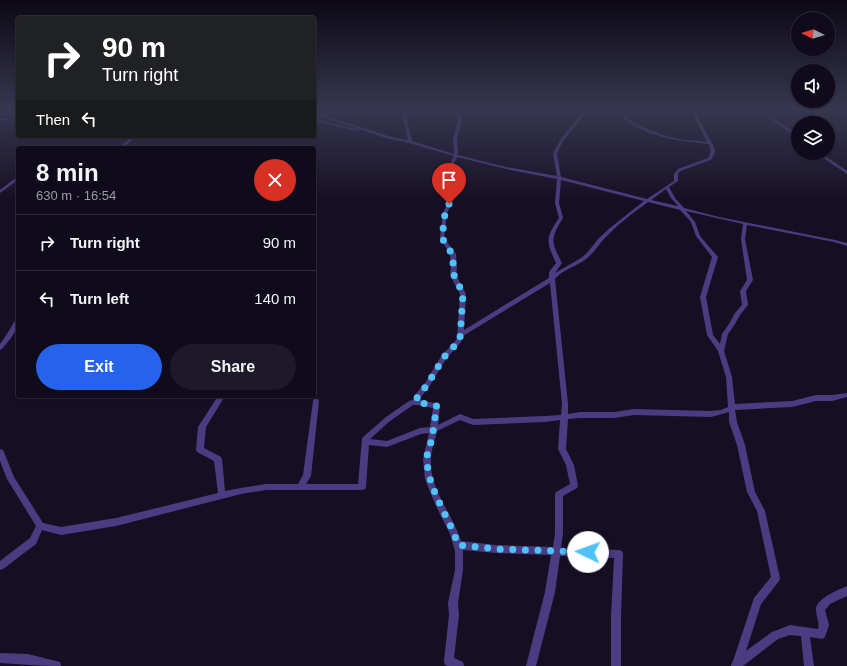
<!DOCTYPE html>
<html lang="en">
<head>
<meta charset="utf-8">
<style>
	:root { --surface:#100b1b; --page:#1e1928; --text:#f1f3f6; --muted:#9c9ba3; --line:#302b3a; --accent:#2563eb }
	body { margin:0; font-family:Helvetica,sans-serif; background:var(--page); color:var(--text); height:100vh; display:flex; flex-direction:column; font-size:15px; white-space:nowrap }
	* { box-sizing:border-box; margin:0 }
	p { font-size:13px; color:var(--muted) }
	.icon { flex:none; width:22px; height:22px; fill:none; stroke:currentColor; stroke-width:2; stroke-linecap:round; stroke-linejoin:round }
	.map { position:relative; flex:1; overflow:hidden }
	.details { position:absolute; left:16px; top:146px; width:300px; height:252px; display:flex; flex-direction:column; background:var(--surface); border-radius:4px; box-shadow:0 1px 3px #0004,0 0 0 1px var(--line) }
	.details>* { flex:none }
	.hud { position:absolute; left:16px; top:16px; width:300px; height:122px; border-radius:4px; box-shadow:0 1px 3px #0004,0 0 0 1px var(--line); background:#202124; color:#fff; overflow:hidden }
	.needle { width:26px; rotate:275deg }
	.controls { position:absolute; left:791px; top:12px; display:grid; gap:8px }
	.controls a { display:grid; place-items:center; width:44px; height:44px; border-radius:50%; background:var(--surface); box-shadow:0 1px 3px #0004,0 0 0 1px var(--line); font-size:20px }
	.pin { position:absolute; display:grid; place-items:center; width:34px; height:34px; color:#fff; margin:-41px -17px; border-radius:50% 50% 50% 0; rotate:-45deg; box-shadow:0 0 4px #0007 }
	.pin .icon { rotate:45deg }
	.me { position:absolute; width:44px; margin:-22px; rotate:273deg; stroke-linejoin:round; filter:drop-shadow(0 0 3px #0008) }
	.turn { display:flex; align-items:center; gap:14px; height:84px; padding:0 20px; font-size:18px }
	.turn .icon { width:52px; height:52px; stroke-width:2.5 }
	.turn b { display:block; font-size:28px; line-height:34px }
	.then { display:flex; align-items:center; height:38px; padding:0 20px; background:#0003; gap:8px; font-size:15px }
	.round { display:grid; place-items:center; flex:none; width:42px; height:42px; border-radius:21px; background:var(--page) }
	.summary { display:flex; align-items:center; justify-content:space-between; height:68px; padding:0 20px }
	h1 { font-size:24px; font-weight:700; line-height:30px }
	.primary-button { display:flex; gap:8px; margin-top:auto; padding:8px 20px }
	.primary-button a { flex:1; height:46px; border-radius:24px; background:var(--accent); color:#fff; font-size:16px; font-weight:700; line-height:46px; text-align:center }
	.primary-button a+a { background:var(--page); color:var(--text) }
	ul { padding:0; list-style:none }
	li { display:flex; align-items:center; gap:12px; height:56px; padding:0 20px; border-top:1px solid var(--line) }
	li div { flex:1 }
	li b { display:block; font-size:15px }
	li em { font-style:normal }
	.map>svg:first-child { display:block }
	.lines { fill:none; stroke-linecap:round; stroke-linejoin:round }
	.street { fill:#4b3c81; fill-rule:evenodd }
	.route { stroke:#4fc3f7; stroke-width:7; stroke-dasharray:0 12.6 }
</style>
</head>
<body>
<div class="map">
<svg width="847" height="666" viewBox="0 0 847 666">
	<rect width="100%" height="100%" fill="#160f24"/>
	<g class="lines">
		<g class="street">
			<path d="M405,108H409L407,119L412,141L454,154L453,138L458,120L453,108H457L462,120L457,138L458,155L506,167L557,176L553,154L560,140L586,108H590L563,141L557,154L561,177L647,199L674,181V174L678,169L708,158C711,153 711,150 709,144C678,141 646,137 621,117L624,116C641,127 659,135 679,139C688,141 698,140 707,142L695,119L692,108H696L699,119L714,147L715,152L711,160L680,171L678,174V181L669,187L675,198L684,208L719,217L835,240L847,243V246L834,242L747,225L745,239L753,280L746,291L748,305L740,315L735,324L728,334L724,351L732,377L735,404L792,401L816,395H832L847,393V397L832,401H816L792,407L735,410L737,422L745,445L755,492L765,511L780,578L779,581L761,604L746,651L772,632L790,625L818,629C820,622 816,617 816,610C815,599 838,590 847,586V596L830,604L825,610L829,625L825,637L822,639L810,637L814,666H804L801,636L790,635L778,639L743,666H731V665L733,661L754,598L771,577L757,511L747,492L737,445L729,422V412L711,417L634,415L614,418H580L568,419L566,449L574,465L578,486L577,488L563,496V533L561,548L619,550L622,551L623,554L621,616V666H611V616L614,558L560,556L555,592L536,666H526L545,592L551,555L496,553L463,550V570L458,603L459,615L454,658L463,662L464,666H448L445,665L444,661L449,615L448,603L455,570V551L450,534L435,504L425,479L423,459L429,433L421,434L387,447L369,445L366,487L365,489L362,490H266L241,494L116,526L61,535L42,530L36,544L3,569L0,570V561L30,538L36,526L7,479L0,461V449L3,450L4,452L14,477L43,523L61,527L116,518L218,493L214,461L197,452L196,450L198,427L218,396H225L206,427L204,448L221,457L222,459L225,491L241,488L266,484H298L303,475L313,401L314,399H318L319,401L311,476L306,484H358L362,439L363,437L386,417L409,401L413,400L415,395L425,383L442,355L456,340L457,338L460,294L450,275L451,267L450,254L440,238L443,213L450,198V192L443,177L454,156L409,143L386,138L314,114V112L388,136L408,140L403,119ZM457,157L506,169L557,179L555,203L559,218C545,239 546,241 556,263L549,272V278L464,330L466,294L456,275L457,267L456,254L444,238L447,213L454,198V192L447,177ZM561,180L644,201L610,228L599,238L587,253L581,258L555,273L562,263C551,241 550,239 563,218L559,203ZM666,189L671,198L678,206L651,200ZM648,202L680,210L691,222L696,236L712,257L700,297L707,335L718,351L726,377L728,407L721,410L711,411L634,409L614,412H580L568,414V404L555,279C563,269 576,267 586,259C594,253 598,245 605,238C618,224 633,213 648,202ZM686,211L743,224L741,239L747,280L740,291L742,305L735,313L729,324L722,334L720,344L713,335L706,297L718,257L700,236L695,222ZM550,283L562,404L561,415L545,416L473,419L460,414L438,425L440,406L439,404L420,400V398L429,387L446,359L461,342L463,336ZM413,405H416L433,408L430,427L420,428L387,441L370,439L390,421ZM460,420L473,425L545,422L560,420L558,449L566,465L570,484L556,492L555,494V533L553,547L496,545L461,541C453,514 429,490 431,459C431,450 435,441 437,431Z"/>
			<polygon points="754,108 758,108 798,135 798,138"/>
			<polygon points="18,111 18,113 0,115 0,113"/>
			<polygon points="0,118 9,120 7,121 0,120"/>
			<polygon points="314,119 357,129 359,130 357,131 314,121"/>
			<polygon points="132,136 136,136 123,148 119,148"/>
			<polygon points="816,153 821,153 847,171 847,174"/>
			<polygon points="17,177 18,177 18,180 0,193 0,190"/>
			<path d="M18,318C18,331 10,339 2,349L0,350V344L7,334L16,319Z"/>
			<path d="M0,653L28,654L60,662L61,666C40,666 21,664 0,663Z"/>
		</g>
	</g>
	<linearGradient id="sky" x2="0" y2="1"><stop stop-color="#0c0814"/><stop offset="0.54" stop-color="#363750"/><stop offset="1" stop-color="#363750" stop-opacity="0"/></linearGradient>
	<rect width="847" height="201" fill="url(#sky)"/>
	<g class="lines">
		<path class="route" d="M449,204L445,213L442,238L452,254L453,263L454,267V275L463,294L460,338L459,341L444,357L427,385L417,398L416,402L437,406C435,416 434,427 432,437C431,445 426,453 427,461C429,492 449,516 458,545L496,549L588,552"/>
	</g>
</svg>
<div class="controls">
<a><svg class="needle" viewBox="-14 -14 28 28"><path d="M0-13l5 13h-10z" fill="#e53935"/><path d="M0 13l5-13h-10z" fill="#9c9ba3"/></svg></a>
<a><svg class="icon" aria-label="sound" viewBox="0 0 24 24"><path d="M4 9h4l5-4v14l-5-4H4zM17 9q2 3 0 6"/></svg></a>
<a><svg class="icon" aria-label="layers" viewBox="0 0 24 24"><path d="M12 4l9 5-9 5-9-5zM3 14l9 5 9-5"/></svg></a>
</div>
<div class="pin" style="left:449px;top:204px;background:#d93025"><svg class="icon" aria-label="arrive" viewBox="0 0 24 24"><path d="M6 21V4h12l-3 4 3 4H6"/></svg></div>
<svg class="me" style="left:588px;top:552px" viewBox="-20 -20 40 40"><circle r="19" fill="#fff"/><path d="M0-13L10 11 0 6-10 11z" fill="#4fc3f7"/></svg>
<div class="hud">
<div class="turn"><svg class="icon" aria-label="right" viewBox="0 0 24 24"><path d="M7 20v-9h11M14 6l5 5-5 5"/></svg><div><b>90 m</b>Turn right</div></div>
<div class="then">Then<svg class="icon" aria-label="left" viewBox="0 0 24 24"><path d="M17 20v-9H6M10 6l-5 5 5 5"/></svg></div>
</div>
<section class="details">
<div class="summary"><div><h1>8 min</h1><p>630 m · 16:54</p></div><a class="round" style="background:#d93025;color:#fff"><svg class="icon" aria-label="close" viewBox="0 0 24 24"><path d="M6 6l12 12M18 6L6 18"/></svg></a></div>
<ul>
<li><svg class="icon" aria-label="right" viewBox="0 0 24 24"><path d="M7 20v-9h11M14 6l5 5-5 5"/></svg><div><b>Turn right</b></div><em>90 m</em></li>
<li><svg class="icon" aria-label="left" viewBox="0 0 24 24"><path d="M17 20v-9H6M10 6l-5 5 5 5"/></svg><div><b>Turn left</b></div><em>140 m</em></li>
</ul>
<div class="primary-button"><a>Exit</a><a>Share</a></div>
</section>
</div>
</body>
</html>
